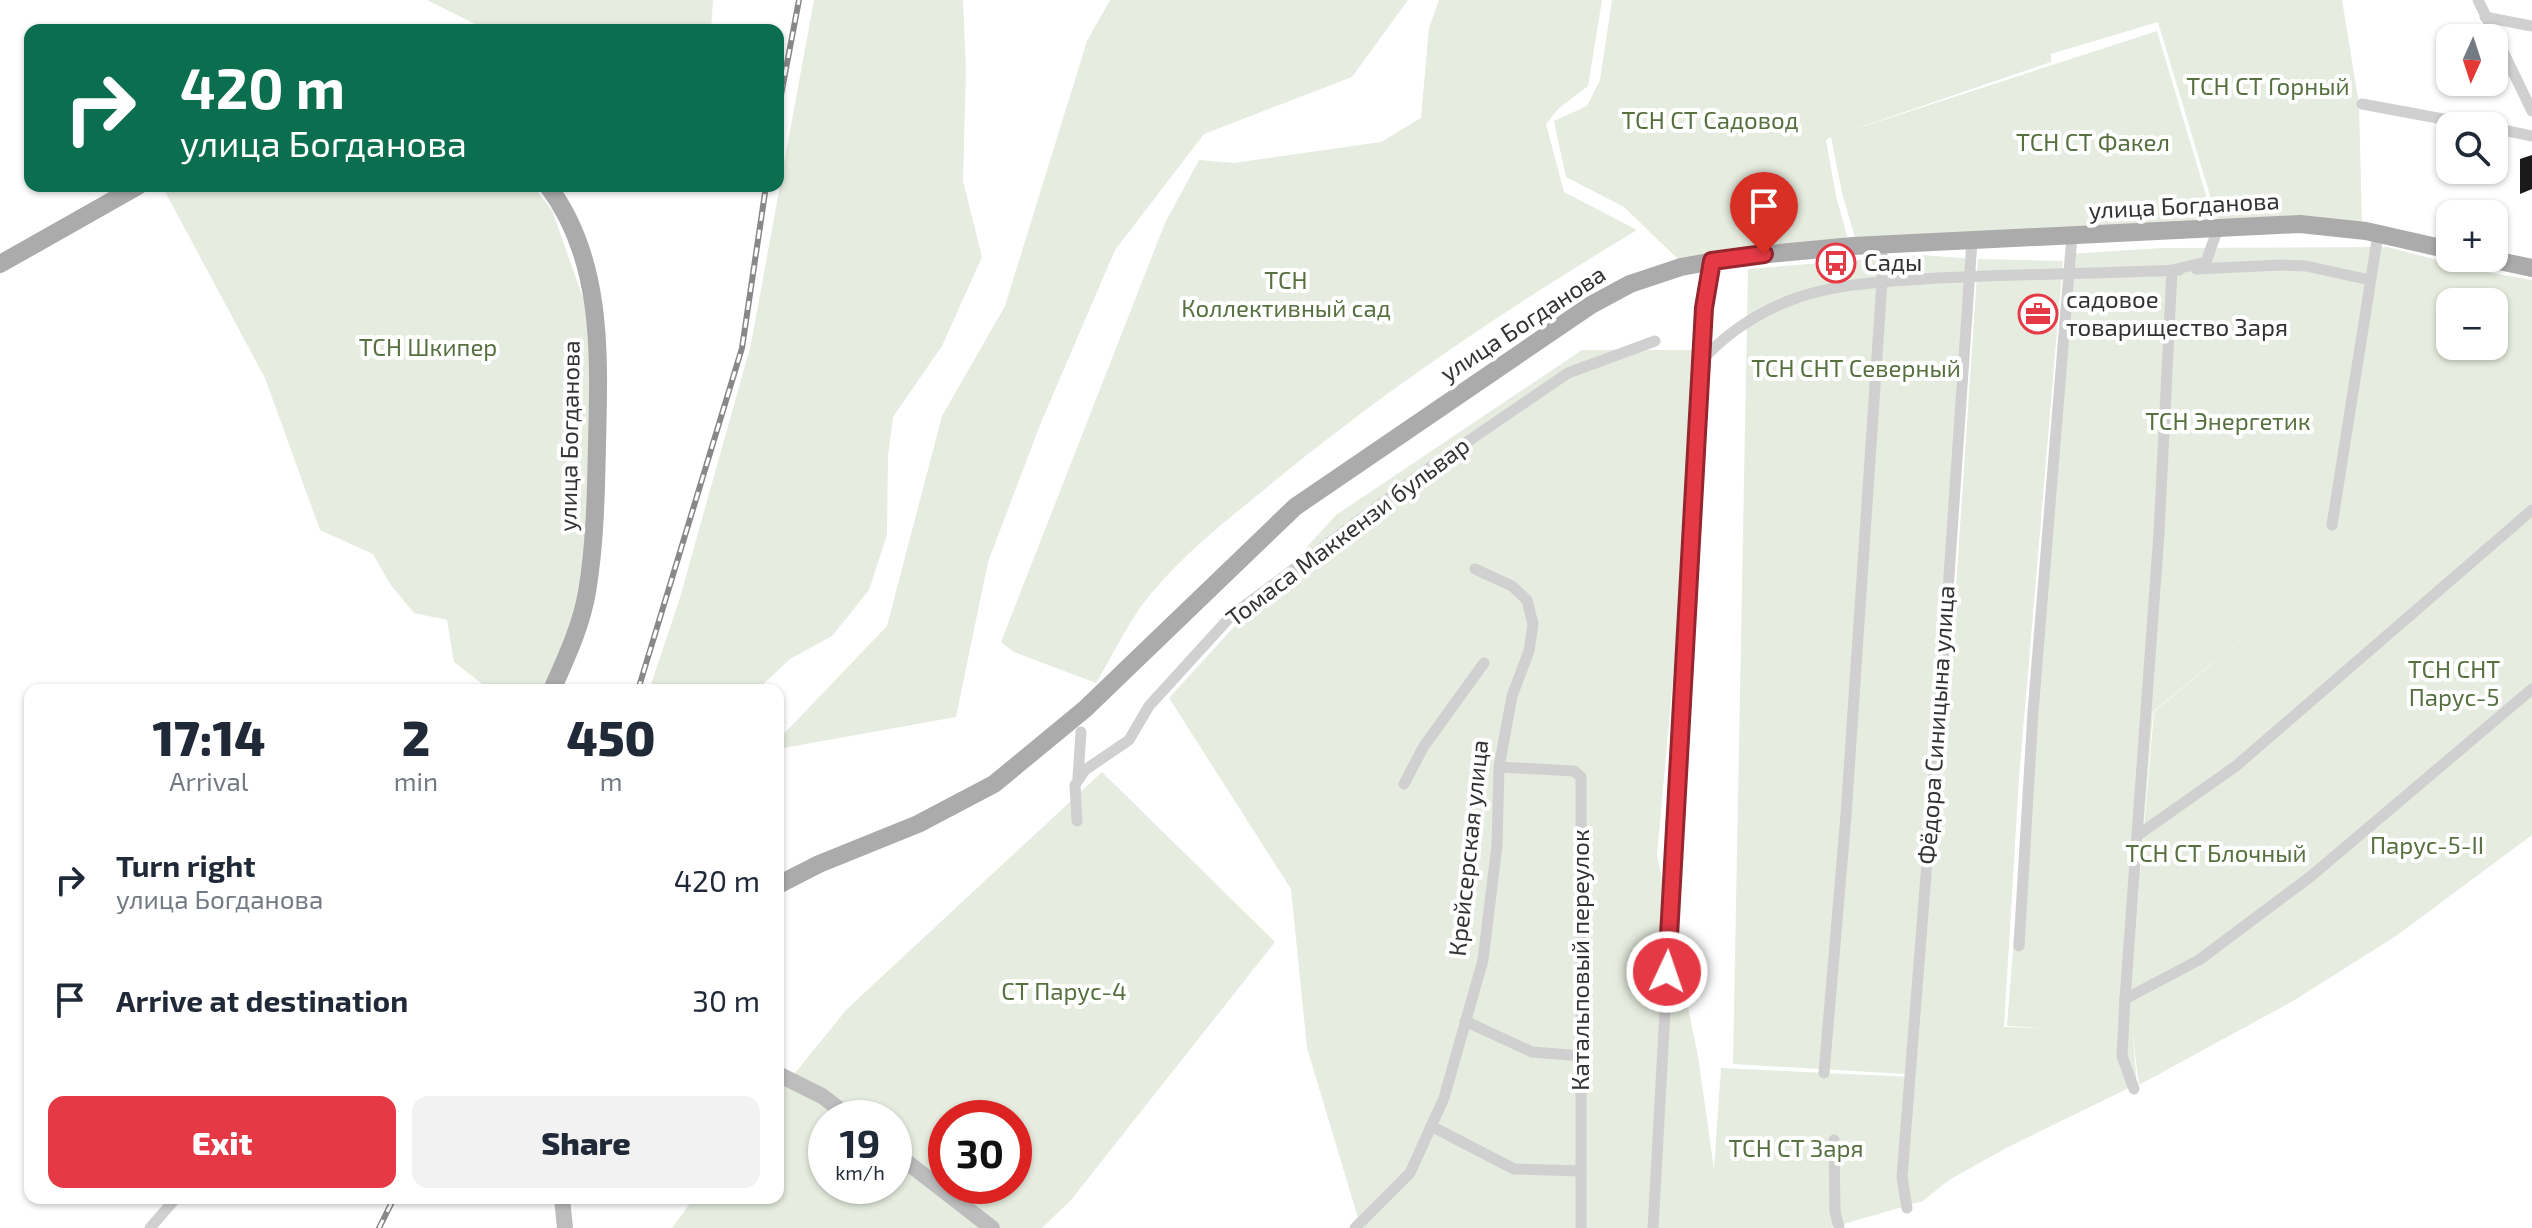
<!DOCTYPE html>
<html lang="en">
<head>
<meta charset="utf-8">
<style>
	:root { --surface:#fff; --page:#f2f2f3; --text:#1f2937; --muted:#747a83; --accent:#e63946 }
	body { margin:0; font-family:"Exo 2",sans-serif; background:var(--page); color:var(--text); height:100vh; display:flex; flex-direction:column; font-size:30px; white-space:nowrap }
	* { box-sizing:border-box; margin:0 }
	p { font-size:26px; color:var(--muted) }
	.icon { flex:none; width:44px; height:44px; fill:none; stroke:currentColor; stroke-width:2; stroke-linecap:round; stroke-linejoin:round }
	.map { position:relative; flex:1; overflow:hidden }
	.side { position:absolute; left:24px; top:684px; width:760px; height:520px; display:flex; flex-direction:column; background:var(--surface); border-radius:16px; box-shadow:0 2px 6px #0004 }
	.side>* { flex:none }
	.guide { position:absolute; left:24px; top:24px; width:760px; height:168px; border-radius:16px; box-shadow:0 2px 6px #0004; background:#0b6e4f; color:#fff; overflow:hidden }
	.needle { width:52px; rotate:183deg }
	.fabs { position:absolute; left:2436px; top:24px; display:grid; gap:16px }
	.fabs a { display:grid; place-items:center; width:72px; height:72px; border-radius:16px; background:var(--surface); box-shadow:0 2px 6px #0004; font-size:40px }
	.speed { position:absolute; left:808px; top:1100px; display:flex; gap:16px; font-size:40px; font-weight:700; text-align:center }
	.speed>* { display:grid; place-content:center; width:104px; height:104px; border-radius:50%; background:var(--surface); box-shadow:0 2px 6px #0004; line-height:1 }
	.speed small { font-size:20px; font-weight:400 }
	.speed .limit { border:12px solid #d22; background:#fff; color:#111 }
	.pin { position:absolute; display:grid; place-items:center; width:68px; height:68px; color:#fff; margin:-82px -34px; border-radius:50% 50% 50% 0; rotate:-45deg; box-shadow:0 0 8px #0007 }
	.pin .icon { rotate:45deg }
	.me { position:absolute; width:88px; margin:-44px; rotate:3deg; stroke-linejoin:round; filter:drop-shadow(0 0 6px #0008) }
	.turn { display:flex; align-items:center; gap:28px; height:168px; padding:0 24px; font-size:36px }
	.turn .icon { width:104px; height:104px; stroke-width:2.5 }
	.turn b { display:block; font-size:56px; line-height:68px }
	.eta { display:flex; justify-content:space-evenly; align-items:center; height:136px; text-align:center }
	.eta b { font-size:48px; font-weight:800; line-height:56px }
	.primary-button { display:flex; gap:16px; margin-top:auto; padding:16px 24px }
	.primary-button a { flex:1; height:92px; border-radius:16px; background:var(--accent); color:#fff; font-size:32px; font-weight:800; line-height:92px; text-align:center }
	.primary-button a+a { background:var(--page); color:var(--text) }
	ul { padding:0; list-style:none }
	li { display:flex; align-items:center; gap:24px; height:120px; padding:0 24px }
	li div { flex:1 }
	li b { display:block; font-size:30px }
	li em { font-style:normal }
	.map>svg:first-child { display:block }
	.green { fill:#e6ecdf; fill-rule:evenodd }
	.building { fill:#1a1a1a }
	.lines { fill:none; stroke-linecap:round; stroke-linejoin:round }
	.street { stroke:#d0d0d0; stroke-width:11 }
	.secondary { stroke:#bdbdbd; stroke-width:16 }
	.primary { stroke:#ababab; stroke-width:18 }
	.rail-casing { stroke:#888; stroke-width:6 }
	.rail { stroke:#fff; stroke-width:3; stroke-dasharray:9; stroke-linecap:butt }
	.route-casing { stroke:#96252e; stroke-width:20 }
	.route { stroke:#e63946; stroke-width:14 }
	.labels { text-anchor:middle; stroke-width:8; stroke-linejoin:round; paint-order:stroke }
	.park-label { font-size:24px; fill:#56703f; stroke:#fff }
	.street-label { font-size:24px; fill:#333; stroke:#fff }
	.poi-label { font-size:24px; fill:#333; stroke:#fff; text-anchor:start }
</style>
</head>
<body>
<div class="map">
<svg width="2532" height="1228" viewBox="0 0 2532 1228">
	<rect width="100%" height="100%" fill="#fff"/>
	<g class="green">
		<polygon points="427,0 713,0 711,30 487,30"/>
		<polygon points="814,0 963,0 966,71 963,181 982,257 942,346 893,417 888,456 887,535 869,590 832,636 790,659 757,690 649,690 679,601 751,344"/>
		<polygon points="1110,0 1408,0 1352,77 1204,134 1115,250 1040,425 988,562 956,717 778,749 778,740 887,626 942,416 1005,306 1087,41"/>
		<path d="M1439,0H1602L1588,86L1559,108L1546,124L1564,192L1637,230C1507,308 1382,392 1265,489C1222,524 1176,560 1142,605C1125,629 1111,658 1096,683L1014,652L1001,642L1165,223L1199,160L1234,163L1381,142L1421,118L1429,28Z"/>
		<polygon points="1612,0 2342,0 2359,104 2362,225 2296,219 2217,219 2158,22 2051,54 2051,62 1843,133 2157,31 2214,222 1856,241 1842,193 1831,137 1826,140 1836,196 1849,243 1682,263 1624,207 1566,177 1554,121 1587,106 1600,80"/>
		<polygon points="162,186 533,186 552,210 589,315 589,505 574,623 544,690 490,690 454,662 447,620 414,613 390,584 373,554 320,530 265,378"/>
		<path d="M2387,247L2480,271L2532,280V835L2396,936L2293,1001L2139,1085L2132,1030L2137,1084L2008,1147L1949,1180L1923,1201L1830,1228H1361L1307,1048L1291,889L1169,698L1336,515L1582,350H1693L1677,634L1657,855L1698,1056L1714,1169L1721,1068L1913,1077L1952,647L1978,259L2063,261L2019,778L2004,1027L2051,1028L2007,1026L2067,254L2162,248ZM2450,302H2494V346H2450ZM2287,601L2154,712L2130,994L2153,712Z"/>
		<polygon points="1921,255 1974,259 1905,1074 1733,1064 1748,269"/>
		<path d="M1102,772L1275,942L1071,1200L1042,1228H672L694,1198H778V1094L847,1009ZM826,1118H894V1186H826ZM946,1118H1014V1186H946Z"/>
	</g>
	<g class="building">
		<polygon points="2532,155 2532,189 2520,194 2520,159"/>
		<polygon points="2028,303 2049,305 2047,326 2026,324"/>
	</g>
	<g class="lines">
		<g class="street">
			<polyline points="2478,0 2532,111"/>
			<polyline points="2485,17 2532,26"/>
			<polyline points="2362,104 2481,126"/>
			<polyline points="2494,128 2532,136"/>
			<polyline points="2196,269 2281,265 2306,266 2370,280"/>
			<path d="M1701,361C1725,335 1757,313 1791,300C1832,284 1880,282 1923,279C2008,274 2094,274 2179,270"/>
			<polyline points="2332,525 2378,234"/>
			<polyline points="1499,767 1574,771 1581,777 1581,1228"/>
			<polyline points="1078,777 1081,732"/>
			<polyline points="1404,784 1424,746 1484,663"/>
			<polyline points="1077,821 1075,785 1085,770 1129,740 1149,706 1231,616 1429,468 1568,373 1655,341"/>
			<polyline points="2138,835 2236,766 2532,510"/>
			<polyline points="2019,946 2033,712 2072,236"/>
			<polyline points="2125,999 2199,960 2310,877 2532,689"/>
			<polyline points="1465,1021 1532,1052 1582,1056"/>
			<polyline points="1824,1073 1846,815 1882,282 1882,245"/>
			<polyline points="2134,1089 2122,1056 2125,999 2159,533 2172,270 2206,262 2218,228"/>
			<polyline points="1431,1126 1514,1169 1581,1171"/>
			<polyline points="1834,1140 1835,1212 1839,1227"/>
			<polyline points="1907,1208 1902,1177 1944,649 1972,241"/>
			<polyline points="150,1228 176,1198"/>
			<polyline points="1355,1228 1410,1173 1444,1098 1483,960 1497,845 1499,767 1512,696 1529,651 1533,624 1527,600 1512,586 1475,569"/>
			<polyline points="1653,1228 1701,361 1712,261"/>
		</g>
		<g class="secondary">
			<polyline points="778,1074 822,1096 851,1118"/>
			<polyline points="894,1152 992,1228"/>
			<polyline points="562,1198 565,1228"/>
		</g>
		<g class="primary">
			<path d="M548,186C604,261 599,357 597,445C596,494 595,544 587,592C581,627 566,658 552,690"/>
			<polyline points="2485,258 2532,268"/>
			<polyline points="0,264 138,186"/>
			<polyline points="778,885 819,864 918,824 994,784 1085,709 1295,507 1591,305 1630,284 1681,267 1737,257 1853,246 2300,224 2366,231 2450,250"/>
		</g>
		<defs>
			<g id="rail">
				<polyline points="778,111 799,0"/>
				<polyline points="638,690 742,348 766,186"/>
				<polyline points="379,1228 394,1198"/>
			</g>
		</defs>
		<use href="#rail" class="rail-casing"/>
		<use href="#rail" class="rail"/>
	</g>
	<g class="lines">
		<defs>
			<polyline id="route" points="1667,972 1704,308 1712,261 1764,254"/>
		</defs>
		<use href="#route" class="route-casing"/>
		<use href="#route" class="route"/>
	</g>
	<defs>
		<symbol id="bus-ring" viewBox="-11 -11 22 22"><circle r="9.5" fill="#fff" stroke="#e63946" stroke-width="1.5"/><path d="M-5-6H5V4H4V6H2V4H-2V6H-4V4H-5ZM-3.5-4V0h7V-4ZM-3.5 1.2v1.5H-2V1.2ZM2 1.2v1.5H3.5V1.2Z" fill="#e63946"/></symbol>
		<symbol id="office-ring" viewBox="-11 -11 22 22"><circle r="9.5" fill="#fff" stroke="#e63946" stroke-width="1.5"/><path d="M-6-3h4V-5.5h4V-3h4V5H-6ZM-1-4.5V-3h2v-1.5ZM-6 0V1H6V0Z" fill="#e63946"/></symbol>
	</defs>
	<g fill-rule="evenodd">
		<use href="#bus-ring" x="1814" y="241" width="44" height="44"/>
		<use href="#office-ring" x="2016" y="292" width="44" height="44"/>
	</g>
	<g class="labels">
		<g class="park-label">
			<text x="2268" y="95">ТСН СТ Горный</text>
			<text x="1710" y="129">ТСН СТ Садовод</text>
			<text x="2093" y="151">ТСН СТ Факел</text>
			<text x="1286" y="289">ТСН<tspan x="1286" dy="28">Коллективный сад</tspan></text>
			<text x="428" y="356">ТСН Шкипер</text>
			<text x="1856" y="377">ТСН СНТ Северный</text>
			<text x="2228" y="430">ТСН Энергетик</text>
			<text x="2454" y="678">ТСН СНТ<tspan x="2454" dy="28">Парус-5</tspan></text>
			<text x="2427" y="854">Парус-5-II</text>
			<text x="2216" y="862">ТСН СТ Блочный</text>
			<text x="1064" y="1000">СТ Парус-4</text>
			<text x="1796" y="1157">ТСН СТ Заря</text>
		</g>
		<g class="street-label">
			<text transform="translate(2184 206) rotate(-3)" y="8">улица Богданова</text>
			<text transform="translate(1523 324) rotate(-33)" y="8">улица Богданова</text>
			<text transform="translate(570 436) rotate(-89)" y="8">улица Богданова</text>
			<text transform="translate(1348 532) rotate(-37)" y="8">Томаса Маккензи бульвар</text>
			<text transform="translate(1937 725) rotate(-86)" y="8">Фёдора Синицына улица</text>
			<text transform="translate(1469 848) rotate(-84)" y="8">Крейсерская улица</text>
			<text transform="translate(1581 960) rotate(-90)" y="8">Катальповый переулок</text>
		</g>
		<g class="poi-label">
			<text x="1864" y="271">Сады</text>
			<text x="2066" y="308">садовое<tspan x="2066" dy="28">товарищество Заря</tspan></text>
		</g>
	</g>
</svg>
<div class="fabs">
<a><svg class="needle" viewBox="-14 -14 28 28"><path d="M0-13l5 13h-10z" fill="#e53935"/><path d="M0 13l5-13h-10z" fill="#747a83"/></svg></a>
<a><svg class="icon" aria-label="search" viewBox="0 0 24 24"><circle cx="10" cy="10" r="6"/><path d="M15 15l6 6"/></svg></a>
<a>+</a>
<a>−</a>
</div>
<div class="speed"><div>19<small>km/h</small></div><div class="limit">30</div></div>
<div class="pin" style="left:1764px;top:254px;background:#d93025"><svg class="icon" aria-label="arrive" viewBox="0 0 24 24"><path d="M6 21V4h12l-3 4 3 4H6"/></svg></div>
<svg class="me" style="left:1667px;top:972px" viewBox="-20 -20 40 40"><circle r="17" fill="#e63946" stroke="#fff" stroke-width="3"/><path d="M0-11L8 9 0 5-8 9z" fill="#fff"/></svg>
<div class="guide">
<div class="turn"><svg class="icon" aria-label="right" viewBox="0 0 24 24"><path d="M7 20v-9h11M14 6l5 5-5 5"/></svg><div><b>420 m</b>улица Богданова</div></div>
</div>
<section class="side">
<div class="eta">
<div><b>17:14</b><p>Arrival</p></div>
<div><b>2</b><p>min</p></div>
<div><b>450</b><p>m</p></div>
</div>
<ul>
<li><svg class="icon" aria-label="right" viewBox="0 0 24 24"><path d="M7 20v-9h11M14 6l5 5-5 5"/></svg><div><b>Turn right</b><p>улица Богданова</p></div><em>420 m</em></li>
<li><svg class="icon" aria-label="arrive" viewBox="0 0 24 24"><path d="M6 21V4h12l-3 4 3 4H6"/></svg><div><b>Arrive at destination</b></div><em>30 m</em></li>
</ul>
<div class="primary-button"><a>Exit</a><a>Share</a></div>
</section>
</div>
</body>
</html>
